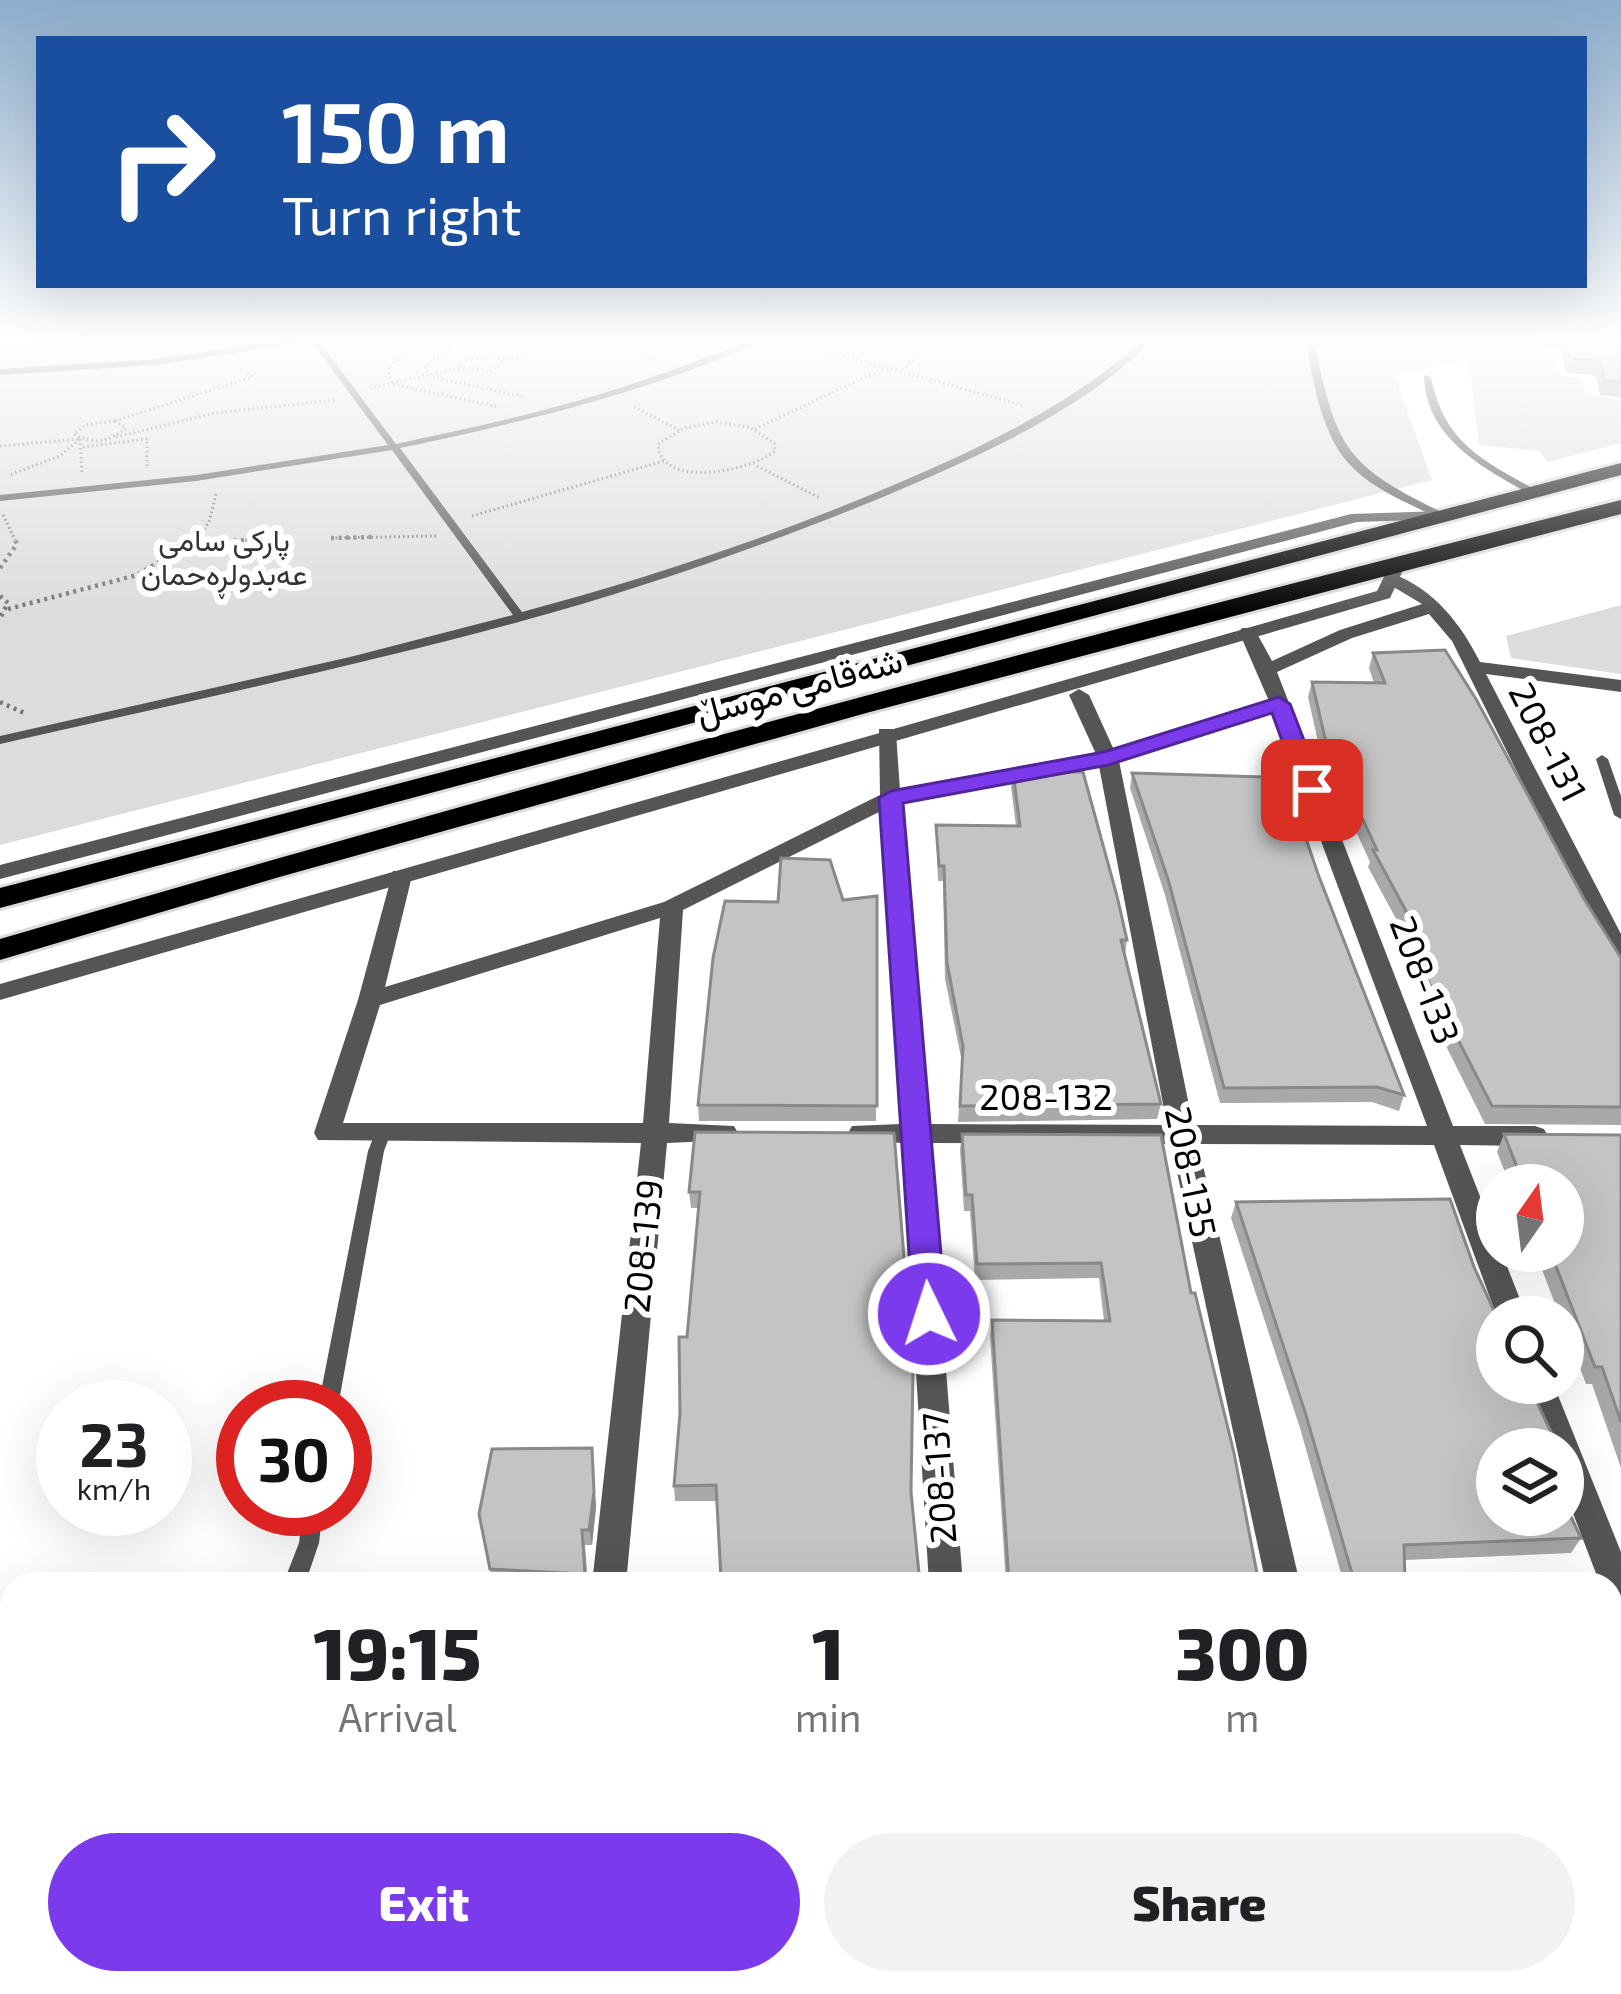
<!DOCTYPE html>
<html lang="en">
<head>
<meta charset="utf-8">
<style>
	:root { --surface:#fff; --page:#f2f2f2; --text:#202124; --muted:#757577; --accent:#7c3aed }
	body { margin:0; font-family:"Exo 2",Vazirmatn,sans-serif; background:var(--page); color:var(--text); height:100vh; display:flex; flex-direction:column; font-size:45px; white-space:nowrap }
	* { box-sizing:border-box; margin:0 }
	p { font-size:39px; color:var(--muted) }
	.icon { flex:none; width:66px; height:66px; fill:none; stroke:currentColor; stroke-width:2; stroke-linecap:round; stroke-linejoin:round }
	.map { position:relative; flex:1; overflow:hidden }
	.sheet { position:absolute; left:0px; top:1572px; width:1623px; height:423px; display:flex; flex-direction:column; background:var(--surface); border-radius:36px 36px 0 0; box-shadow:0 12px 48px #0002 }
	.sheet>* { flex:none }
	.guide { position:absolute; left:36px; top:36px; width:1551px; height:252px; border-radius:0px; box-shadow:0 12px 48px #0002; background:#1a4fa0; color:#fff; overflow:hidden }
	.needle { width:78px; rotate:14deg }
	.tools { position:absolute; left:1476px; top:1164px; display:grid; gap:24px }
	.tools a { display:grid; place-items:center; width:108px; height:108px; border-radius:50%; background:var(--surface); box-shadow:0 12px 48px #0002; font-size:60px }
	.speed { position:absolute; left:36px; top:1380px; display:flex; gap:24px; font-size:60px; font-weight:700; text-align:center }
	.speed>* { display:grid; place-content:center; width:156px; height:156px; border-radius:50%; background:var(--surface); box-shadow:0 12px 48px #0002; line-height:1 }
	.speed small { font-size:30px; font-weight:400 }
	.speed .limit { border:18px solid #d22; background:#fff; color:#111 }
	.pin { position:absolute; display:grid; place-items:center; width:102px; height:102px; color:#fff; margin:-51px; border-radius:24px; box-shadow:0 6px 18px #0006 }
	.me { position:absolute; width:132px; margin:-66px; rotate:356deg; stroke-linejoin:round; filter:drop-shadow(0 0 9px #0008) }
	.turn { display:flex; align-items:center; gap:42px; height:252px; padding:0 48px; font-size:54px }
	.turn .icon { width:156px; height:156px; stroke-width:2.5 }
	.turn b { display:block; font-size:84px; line-height:102px }
	.eta { display:flex; justify-content:space-evenly; align-items:center; height:204px; text-align:center }
	.eta b { font-size:72px; font-weight:800; line-height:84px }
	.action { display:flex; gap:24px; margin-top:auto; padding:24px 48px }
	.action a { flex:1; height:138px; border-radius:72px; background:var(--accent); color:#fff; font-size:48px; font-weight:800; line-height:138px; text-align:center }
	.action a+a { background:var(--page); color:var(--text) }
	.map>svg:first-child { display:block }
	.green { fill:#dcdcdc }
	.lines { fill:none; stroke-linecap:round; stroke-linejoin:round }
	.trunk-casing { stroke:#dbdbdb; stroke-width:6 }
	.path-far1 { stroke:#777; stroke-width:3; stroke-dasharray:1.5 3; stroke-linecap:butt }
	.path { stroke:#777; stroke-width:4.5; stroke-dasharray:3 4.5; stroke-linecap:butt }
	.service { fill:#555; fill-rule:evenodd }
	.minor { fill:#555; fill-rule:evenodd }
	.tertiary { fill:#555; fill-rule:evenodd }
	.trunk { fill:#000; fill-rule:evenodd }
	.wall { fill:#a9a9a9 }
	.shaded-wall { fill:#898989 }
	.building { fill:#c4c4c4; stroke:#898989; stroke-width:3 }
	.route { fill:#7c3aed; stroke:#51269a; stroke-width:3 }
	.labels { text-anchor:middle; stroke-width:12; stroke-linejoin:round; paint-order:stroke }
	.far-park-label { font-size:30px; fill:#333; stroke:#fff }
	.street-label { font-size:36px; fill:#000; stroke:#fff }
</style>
</head>
<body>
<div class="map">
<svg width="1621" height="1994" viewBox="0 0 1621 1994">
	<rect width="100%" height="100%" fill="#fff"/>
	<g class="green">
		<polygon points="0,337 1449,337 1462,361 1394,374 1432,480 0,845"/>
		<polygon points="1467,347 1554,355 1561,376 1580,378 1587,394 1621,400 1621,443 1547,462 1540,451 1479,445"/>
		<polygon points="1621,605 1621,674 1511,658 1506,636"/>
	</g>
	<g class="lines">
		<defs>
			<g id="trunk">
				<polygon points="1621,463 1621,475 0,908 0,888"/>
				<path d="M1621,500V514L870,712L276,878L0,960V939C537,781 1078,636 1621,500Z"/>
			</g>
		</defs>
		<use href="#trunk" class="trunk-casing"/>
		<g class="path-far1">
			<polyline points="404,337 415,346 388,367 392,384 499,407"/>
			<polyline points="437,337 453,349 428,361 425,369 436,378 526,397"/>
			<polyline points="606,337 653,358"/>
			<polyline points="787,340 1022,405"/>
			<polygon points="494,356 504,362 489,372 459,366 467,358"/>
			<polyline points="503,360 577,337"/>
			<polyline points="903,371 936,337"/>
			<polyline points="370,388 461,368"/>
			<polyline points="634,407 679,430"/>
			<polyline points="115,421 252,377 247,373"/>
			<path d="M115,421L126,428C110,442 92,445 74,434L85,425Z"/>
			<path d="M716,422L749,427L774,443L775,451C751,471 660,490 658,444L684,428Z"/>
			<polyline points="755,429 887,367"/>
			<polyline points="116,437 215,413 336,400"/>
			<polyline points="80,439 82,474"/>
			<polyline points="0,446 80,439 60,456 9,475"/>
			<polyline points="83,447 147,439 147,467"/>
			<polyline points="757,466 820,498"/>
			<polyline points="3,515 15,540"/>
			<polyline points="472,516 664,461"/>
			<polyline points="331,538 436,536"/>
			<polyline points="196,540 209,522 216,494"/>
			<polyline points="241,540 254,540"/>
		</g>
		<g class="path">
			<polyline points="331,538 372,537"/>
			<polyline points="196,541 254,540"/>
			<polyline points="0,568 17,544 14,537"/>
			<polyline points="0,596 8,603 0,618"/>
			<polyline points="8,609 137,575 200,537"/>
			<polyline points="0,702 24,713"/>
		</g>
		<g class="service">
			<path d="M303,337H323L318,340L396,444C457,431 517,418 577,401C639,383 700,360 761,337H772C751,348 726,356 704,365C605,403 503,426 400,448L522,612C641,580 757,542 870,495C969,454 1067,409 1147,337H1156C1082,412 979,456 883,497C766,545 644,588 522,621C351,668 174,704 0,744V736L350,657L513,615L392,450L196,481L0,501V495L196,475L388,445L311,341L156,365L0,375V369L156,359Z"/>
			<path d="M1305,337H1313C1337,447 1341,464 1446,514V518H1438C1410,504 1379,492 1355,470C1320,437 1314,382 1305,337Z"/>
			<path d="M1424,375L1431,377C1444,443 1482,460 1536,490V494H1530C1481,467 1425,437 1424,375Z"/>
			<polygon points="1602,755 1608,759 1621,796 1621,819 1614,815 1596,759"/>
			<polygon points="384,1124 390,1126 392,1130 384,1151 338,1407 318,1407 368,1151 378,1126"/>
			<polygon points="303,1509 323,1509 319,1543 305,1584 283,1584 299,1543"/>
			<polygon points="89,1983 115,1983 113,1994 87,1994"/>
		</g>
		<g class="minor">
			<path d="M1393,574C1434,589 1461,624 1480,662L1621,680V692L1486,674L1621,934V965L1609,957L1452,641L1429,614L1352,638L1277,672L1453,1126H1535L1544,1129L1548,1136L1544,1143L1535,1146L1460,1145L1497,1240V1251H1501L1527,1317H1497L1434,1145L1198,1144L1300,1584H1266L1171,1144L928,1143L963,1584H929L902,1143L852,1140L848,1133L852,1126L901,1124L881,811L683,910L669,1123L734,1126L738,1133L734,1140L667,1143L626,1584H592L641,1143L318,1140L314,1133L358,1000L393,871H409L412,876L385,987L664,902L880,795L879,729H893L896,733L900,790L1096,754L1069,695L1079,689L1089,695L1114,750L1269,701L1239,632L1242,628H1254L1272,661L1340,630L1422,604L1387,583L1384,579ZM1273,712L1427,1126L1193,1125L1119,761ZM1099,766L1167,1125L927,1124L901,802ZM660,918L643,1123H343L380,1005Z"/>
			<polygon points="1523,1383 1553,1383 1621,1552 1621,1610 1611,1606 1611,1584 1600,1584 1563,1487 1563,1449 1548,1449"/>
			<polygon points="548,1983 588,1983 587,1994 547,1994"/>
			<polygon points="951,1983 991,1983 992,1994 952,1994"/>
			<polygon points="1352,1983 1392,1983 1394,1994 1354,1994"/>
		</g>
		<g class="tertiary">
			<polygon points="1442,511 1448,513 1448,519 1357,522 0,879 0,865 1351,514"/>
			<polygon points="1391,562 1405,566 1390,598 0,1000 0,984 1377,591"/>
		</g>
		<use href="#trunk" class="trunk"/>
	</g>
	<g class="wall">
		<polygon points="1492,337 1621,337 1621,397 1600,395 1596,375 1566,373 1561,348 1493,342"/>
		<polygon points="1373,653 1584,899 1621,958 1621,1125 1485,1124 1423,1000 1405,952 1408,941 1368,867 1370,862 1321,755 1308,697 1312,682 1374,683 1369,668"/>
		<polygon points="1013,772 1127,940 1125,955 1161,1104 1157,1119 958,1122 962,1062 945,979 943,881 938,881 936,825 1016,826 1011,787"/>
		<polygon points="1132,773 1310,830 1307,842 1318,874 1404,1095 1399,1111 1372,1102 1220,1103 1165,895 1130,788"/>
		<polygon points="877,896 876,1121 699,1121 698,1105 778,902 843,900"/>
		<polygon points="695,1132 894,1133 913,1370 911,1492 920,1584 657,1584 657,1582 721,1579 717,1501 675,1501 674,1486 680,1413 679,1337 687,1337 698,1208 691,1208 689,1192"/>
		<polygon points="962,1134 1191,1293 1259,1584 1006,1584 990,1336 992,1320 1104,1321 1099,1278 975,1280 970,1211 964,1211 960,1150"/>
		<polygon points="1504,1134 1621,1135 1621,1468 1592,1384 1586,1384 1563,1324 1563,1317 1560,1317 1535,1251 1563,1251 1563,1185 1510,1185 1497,1152"/>
		<polygon points="1236,1202 1497,1449 1581,1538 1571,1553 1405,1560 1405,1584 1344,1584 1300,1428 1231,1218"/>
		<polygon points="592,1448 596,1507 592,1545 585,1545 588,1584 493,1584 490,1569"/>
		<polygon points="1611,1620 1621,1645 1621,1851 1611,1851"/>
	</g>
	<polygon class="shaded-wall" points="592,1448 596,1507 592,1545 589,1530"/>
	<g class="building">
		<polygon points="1565,337 1621,337 1621,382 1605,381 1600,361 1570,359"/>
		<polygon points="1445,650 1476,699 1584,899 1621,958 1621,1107 1492,1106 1429,983 1410,935 1419,935 1373,850 1377,850 1325,738 1312,682 1385,683 1373,653"/>
		<polygon points="1013,772 1083,772 1117,896 1127,940 1121,940 1161,1104 960,1106 963,1046 947,963 944,866 939,866 936,825 1020,826"/>
		<polygon points="1132,773 1294,778 1310,830 1303,830 1318,874 1404,1095 1377,1087 1224,1088 1168,879"/>
		<polygon points="781,858 830,860 843,900 877,896 877,1106 698,1105 713,958 725,901 778,902"/>
		<polygon points="695,1132 894,1133 913,1370 911,1492 920,1584 657,1584 657,1582 721,1579 716,1485 674,1486 680,1413 679,1337 687,1337 700,1192 689,1192"/>
		<polygon points="962,1134 1161,1135 1191,1293 1195,1293 1234,1453 1259,1584 1009,1584 992,1320 1110,1321 1101,1263 977,1264 972,1195 966,1195"/>
		<polygon points="1504,1134 1621,1135 1621,1422 1602,1367 1595,1367 1550,1251 1563,1251 1563,1185 1524,1185"/>
		<polygon points="1450,1199 1474,1267 1497,1317 1497,1383 1528,1383 1559,1449 1497,1449 1497,1515 1563,1515 1563,1500 1581,1538 1404,1545 1405,1584 1355,1584 1305,1412 1236,1202"/>
		<polygon points="592,1448 594,1492 589,1530 582,1530 585,1574 490,1569 479,1514 492,1449"/>
		<polygon points="1611,1620 1621,1645 1621,1838 1611,1838"/>
	</g>
	<linearGradient id="sky" x2="0" y2="1"><stop stop-color="#8cadcc"/><stop offset="0.55" stop-color="#fff"/><stop offset="1" stop-color="#fff" stop-opacity="0"/></linearGradient>
	<rect width="1621" height="616" fill="url(#sky)"/>
	<polygon class="route" points="1279,697 1290,704 1323,790 1320,795 1303,795 1300,790 1272,713 1108,765 903,803 946,1314 941,1323 929,1327 917,1323 913,1314 879,798 891,791 1104,752"/>
	<g class="labels">
		<g class="far-park-label">
			<text x="224" y="551">پارکی سامی<tspan x="224" dy="34">عەبدولڕەحمان</tspan></text>
		</g>
		<g class="street-label">
			<text transform="translate(799 686) rotate(-15)" y="13">شەقامی موسڵ</text>
			<text transform="translate(1548 742) rotate(63)" y="13">208-131</text>
			<text transform="translate(1425 980) rotate(69)" y="13">208-133</text>
			<text x="1046" y="1110">208-132</text>
			<text transform="translate(1191 1172) rotate(78)" y="13">208-135</text>
			<text transform="translate(643 1246) rotate(-84)" y="13">208-139</text>
			<text transform="translate(939 1478) rotate(-94)" y="13">208-137</text>
		</g>
	</g>
</svg>
<div class="tools">
<a><svg class="needle" viewBox="-14 -14 28 28"><path d="M0-13l5 13h-10z" fill="#e53935"/><path d="M0 13l5-13h-10z" fill="#757577"/></svg></a>
<a><svg class="icon" aria-label="search" viewBox="0 0 24 24"><circle cx="10" cy="10" r="6"/><path d="M15 15l6 6"/></svg></a>
<a><svg class="icon" aria-label="layers" viewBox="0 0 24 24"><path d="M12 4l9 5-9 5-9-5zM3 14l9 5 9-5"/></svg></a>
</div>
<div class="speed"><div>23<small>km/h</small></div><div class="limit">30</div></div>
<div class="pin" style="left:1312px;top:790px;background:#d93025"><svg class="icon" aria-label="arrive" viewBox="0 0 24 24"><path d="M6 21V4h12l-3 4 3 4H6"/></svg></div>
<svg class="me" style="left:929px;top:1314px" viewBox="-20 -20 40 40"><circle r="17" fill="#7c3aed" stroke="#fff" stroke-width="3"/><path d="M0-11L8 9 0 5-8 9z" fill="#fff"/></svg>
<div class="guide">
<div class="turn"><svg class="icon" aria-label="right" viewBox="0 0 24 24"><path d="M7 20v-9h11M14 6l5 5-5 5"/></svg><div><b>150 m</b>Turn right</div></div>
</div>
<section class="sheet">
<div class="eta">
<div><b>19:15</b><p>Arrival</p></div>
<div><b>1</b><p>min</p></div>
<div><b>300</b><p>m</p></div>
</div>
<div class="action"><a>Exit</a><a>Share</a></div>
</section>
</div>
</body>
</html>
